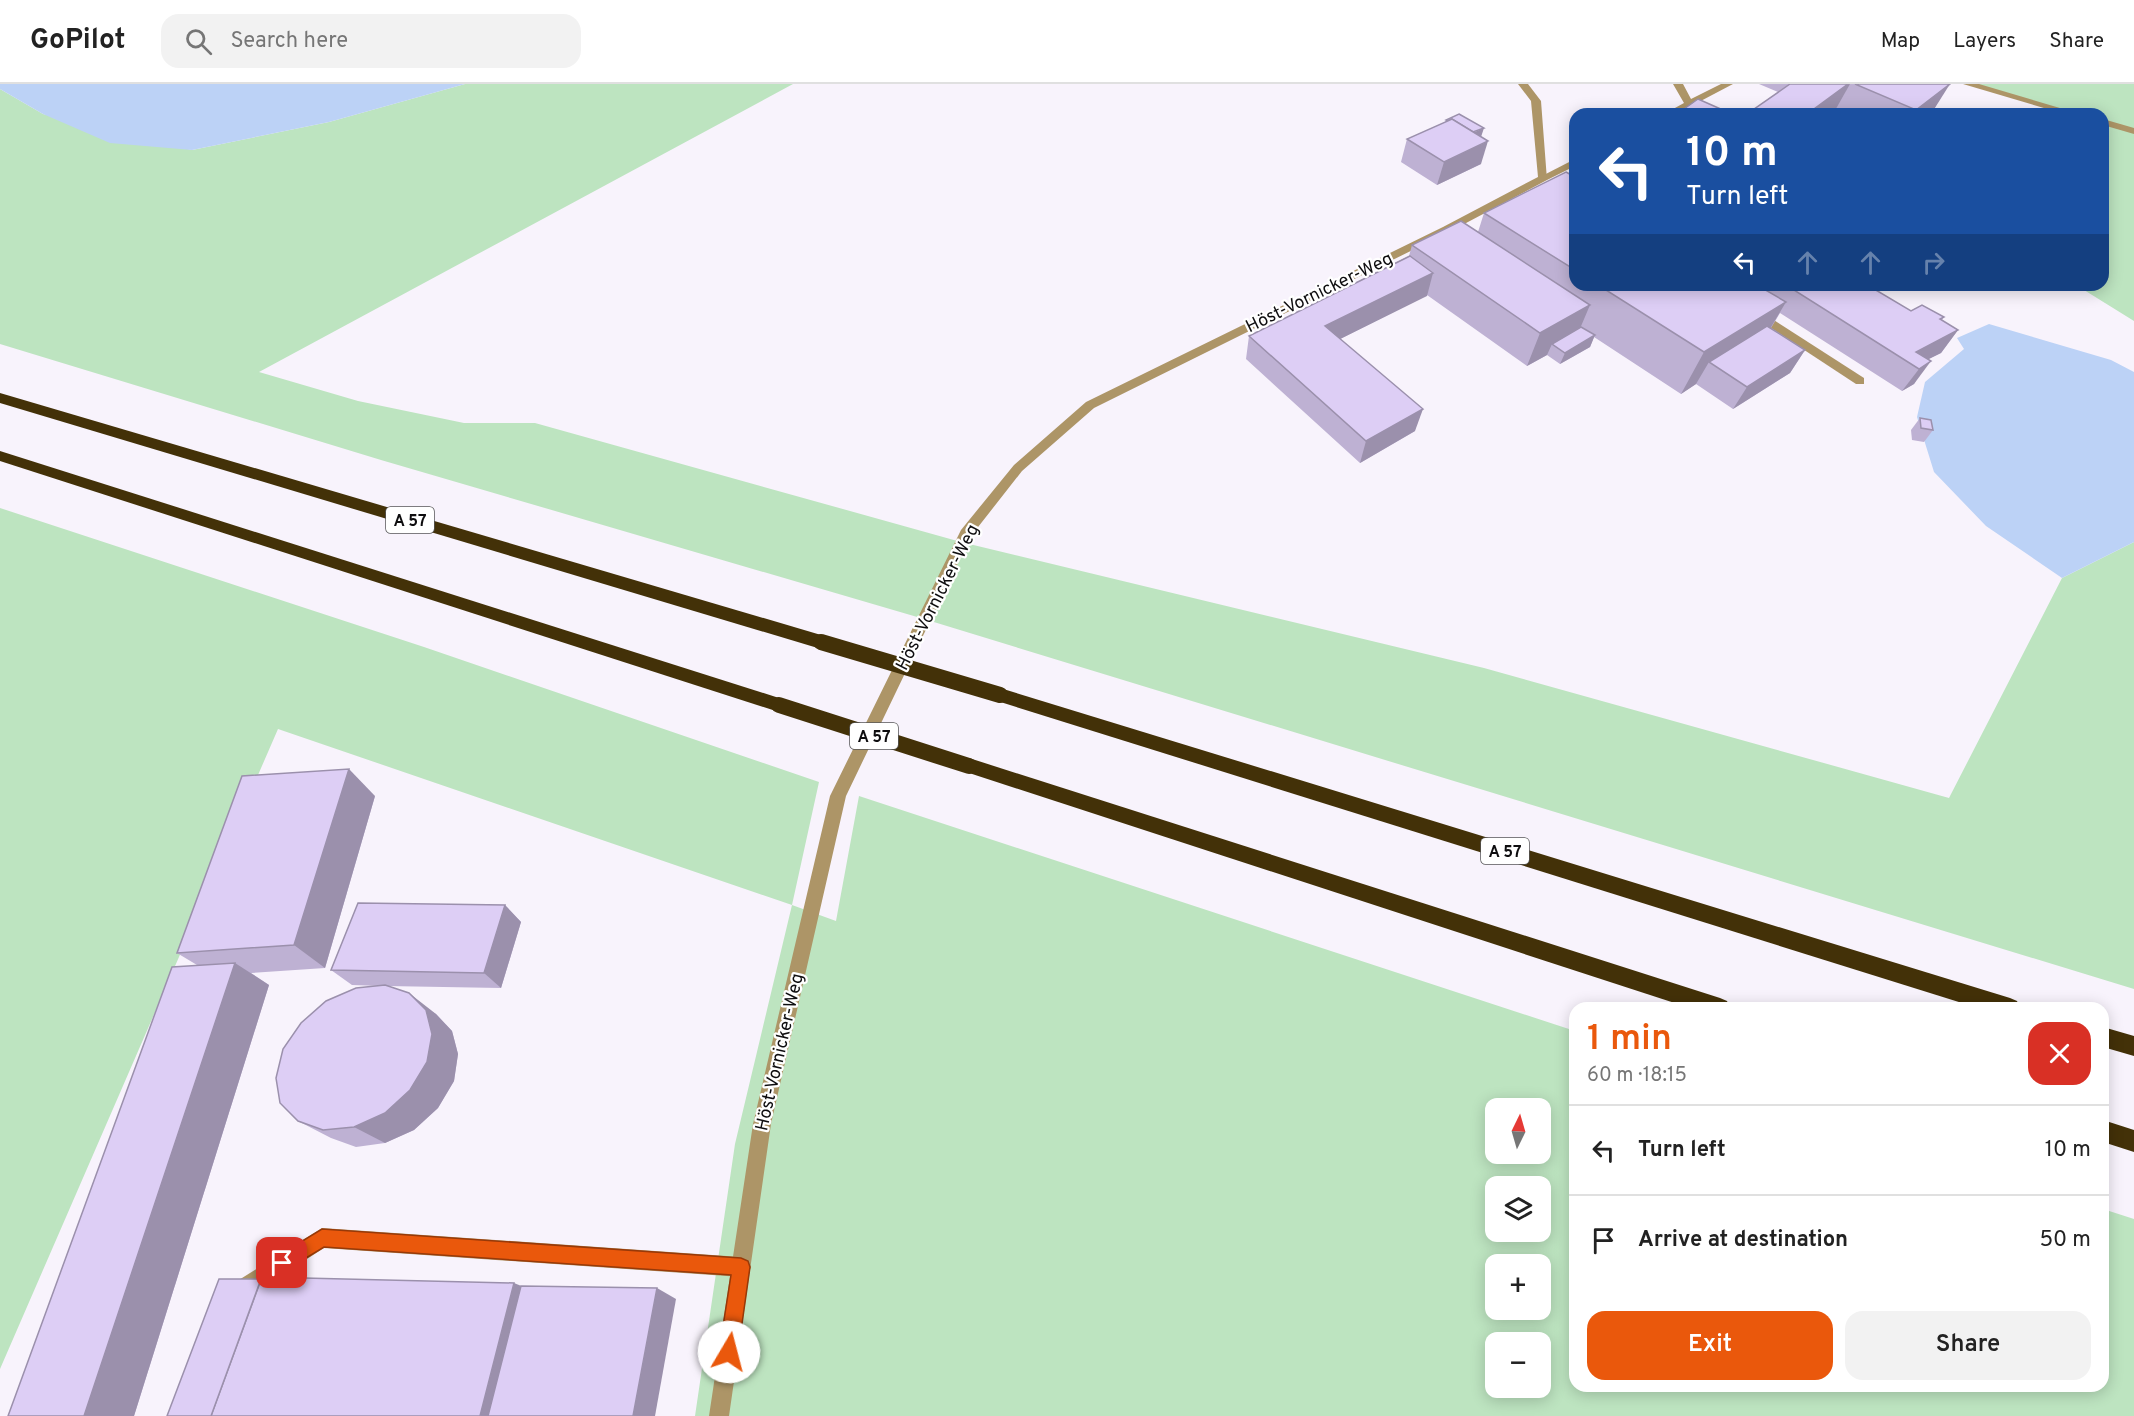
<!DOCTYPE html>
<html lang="en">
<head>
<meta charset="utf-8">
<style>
	:root { --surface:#fff; --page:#f2f2f2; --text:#222; --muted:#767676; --line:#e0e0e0; --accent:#ea580c }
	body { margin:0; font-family:Overpass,sans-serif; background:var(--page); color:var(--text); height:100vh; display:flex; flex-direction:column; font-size:22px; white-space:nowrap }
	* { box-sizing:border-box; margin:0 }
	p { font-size:20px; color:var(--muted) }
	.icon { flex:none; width:33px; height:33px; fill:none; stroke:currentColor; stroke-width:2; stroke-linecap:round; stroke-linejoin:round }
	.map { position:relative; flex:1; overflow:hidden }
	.panel { position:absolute; left:1569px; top:918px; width:540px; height:390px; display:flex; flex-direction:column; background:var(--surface); border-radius:18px; box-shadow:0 3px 15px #0003 }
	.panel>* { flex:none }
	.hud { position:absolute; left:1569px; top:24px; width:540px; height:183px; border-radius:18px; box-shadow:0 3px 15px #0003; background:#1a4fa0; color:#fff; overflow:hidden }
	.needle { width:39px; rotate:5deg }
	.buttons { position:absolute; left:1485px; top:1014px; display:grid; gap:12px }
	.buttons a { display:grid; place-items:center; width:66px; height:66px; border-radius:12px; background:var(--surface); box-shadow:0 3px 15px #0003; font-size:30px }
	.pin { position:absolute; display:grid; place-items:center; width:51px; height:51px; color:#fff; margin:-26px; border-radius:12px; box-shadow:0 3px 9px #0006 }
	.me { position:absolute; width:66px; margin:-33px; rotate:8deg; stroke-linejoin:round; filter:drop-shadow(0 0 4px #0008) }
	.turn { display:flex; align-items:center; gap:21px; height:126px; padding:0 18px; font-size:27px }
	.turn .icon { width:78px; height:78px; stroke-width:2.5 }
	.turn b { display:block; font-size:42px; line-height:51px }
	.lanes { display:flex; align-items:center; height:57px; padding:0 18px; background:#0003; justify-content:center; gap:30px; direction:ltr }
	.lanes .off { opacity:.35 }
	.round { display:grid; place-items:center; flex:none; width:63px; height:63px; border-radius:18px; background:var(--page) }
	.overview { display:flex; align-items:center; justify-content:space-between; height:102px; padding:0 18px }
	h1 { font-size:36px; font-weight:600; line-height:45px; color:var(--accent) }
	.action { display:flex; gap:12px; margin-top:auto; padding:12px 18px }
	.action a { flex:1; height:69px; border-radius:18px; background:var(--accent); color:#fff; font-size:24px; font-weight:600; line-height:69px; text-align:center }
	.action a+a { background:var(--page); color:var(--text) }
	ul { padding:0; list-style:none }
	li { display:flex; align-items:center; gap:18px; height:90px; padding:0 18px; border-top:2px solid var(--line) }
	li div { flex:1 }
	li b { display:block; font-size:22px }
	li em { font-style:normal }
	header { display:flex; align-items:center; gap:36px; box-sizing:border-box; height:84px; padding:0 30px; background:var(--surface); border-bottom:2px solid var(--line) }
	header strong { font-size:28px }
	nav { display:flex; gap:33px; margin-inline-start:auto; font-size:21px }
	.search { width:420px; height:54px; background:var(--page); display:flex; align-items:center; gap:15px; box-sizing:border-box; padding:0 21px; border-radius:18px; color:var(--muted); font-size:22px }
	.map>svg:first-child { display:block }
	.green { fill:#bde4c0; fill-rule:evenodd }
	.water { fill:#bcd2f6 }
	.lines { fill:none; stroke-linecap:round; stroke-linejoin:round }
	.lane { fill:#ad9567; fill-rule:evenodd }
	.street { fill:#ad9567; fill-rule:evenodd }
	.highway { fill:#433108; fill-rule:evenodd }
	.highway-bridge { stroke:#433108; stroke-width:16 }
	.wall { fill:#beb1d3 }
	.shaded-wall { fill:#9b90ac }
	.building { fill:#ddcef5; stroke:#9b90ac; stroke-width:1.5 }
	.route { fill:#ea580c; stroke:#983908; stroke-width:1.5 }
	.labels { text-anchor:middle; stroke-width:4.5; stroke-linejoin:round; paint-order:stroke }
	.shield { fill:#fff; stroke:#565657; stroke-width:1.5 }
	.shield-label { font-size:16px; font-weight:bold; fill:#0e0d0f }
	.street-label { font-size:18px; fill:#0e0d0f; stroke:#fff }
</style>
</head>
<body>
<header>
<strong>GoPilot</strong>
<div class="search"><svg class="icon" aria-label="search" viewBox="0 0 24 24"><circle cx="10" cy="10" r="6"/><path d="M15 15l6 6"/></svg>Search here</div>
<nav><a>Map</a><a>Layers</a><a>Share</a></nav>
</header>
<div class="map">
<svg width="2134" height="1332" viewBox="0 0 2134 1332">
	<rect width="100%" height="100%" fill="#f8f3fc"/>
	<g class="green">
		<polygon points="465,0 793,0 259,288 358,317 464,339 535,339 961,458 1484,584 1949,714 2062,494 2134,458 2134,905 924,535 381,376 0,260 0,5 43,30 192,66 329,38"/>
		<polygon points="1968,0 2134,0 2134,237 2076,201 2103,201 2103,30 2056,30 2060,26"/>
		<path d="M0,424L424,563L819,698L792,821L836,837L859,712L1575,947V1302H2103V1125L2134,1135V1332H695L735,1060L792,821L278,645L0,1285ZM1496,1024H1540V1070H1496ZM1496,1102H1540V1148H1496ZM1496,1180H1540V1226H1496ZM1496,1258H1540V1304H1496Z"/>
	</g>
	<g class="water">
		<polygon points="0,0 465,0 329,38 192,66 110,59 43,30 0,5"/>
		<polygon points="1989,240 2111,276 2134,288 2134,458 2062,494 1986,442 1934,388 1917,333 1925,298 1964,265 1957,254"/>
	</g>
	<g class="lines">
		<g class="lane">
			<polygon points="1673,0 1683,0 1691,15 1721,0 1733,0 1676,30 1664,30 1684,19"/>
			<polygon points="1963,0 1979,0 2080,30 2064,30"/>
			<polygon points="2103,35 2134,44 2134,50 2103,41"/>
			<polygon points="1575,75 1575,82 1547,96 1538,94"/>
			<polygon points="1758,226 1864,294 1864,300 1856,300 1754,233 1754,227"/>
			<polygon points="322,1144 741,1173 748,1176 751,1183 748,1190 741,1193 324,1164 248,1213 241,1216 234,1213 231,1206 234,1199"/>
		</g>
		<polygon class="street" points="1518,0 1528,0 1541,17 1547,96 1451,147 1094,324 1022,387 971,452 846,712 771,1040 729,1332 709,1332 753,1040 830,712 961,446 1014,381 1086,318 1443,143 1538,93 1531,17"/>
		<g class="highway">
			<polygon points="0,309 821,551 827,553 829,558 827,563 821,565 0,319"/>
			<polygon points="0,367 779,614 785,616 788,621 785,626 779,628 0,377"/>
			<polygon points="1000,604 2010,914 2017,917 2020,924 1978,924 994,616 991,611 994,606"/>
			<polygon points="969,674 1720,914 1727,917 1730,924 1690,924 963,687 960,682 963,677"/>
			<polygon points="2103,943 2134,952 2134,972 2103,963"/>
			<polygon points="2103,1036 2134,1046 2134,1068 2103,1058"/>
		</g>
		<g class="highway-bridge">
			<polyline points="821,558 1000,611"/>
			<polyline points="779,621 969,682"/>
		</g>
	</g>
	<g class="wall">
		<polygon points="1759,0 1949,0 1931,30 1747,30 1778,8"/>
		<polygon points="1446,36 1481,53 1481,80 1437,101 1401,78 1407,55 1445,38"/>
		<polygon points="1575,93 1575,201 1873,201 1871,204 1911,227 1944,233 1942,236 1958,246 1941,269 1928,275 1914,300 1902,307 1780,229 1771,244 1805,266 1790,289 1733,325 1696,300 1681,310 1594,253 1590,263 1560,280 1547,271 1527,282 1427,211 1340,255 1415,347 1360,379 1246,275 1249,252 1409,172 1412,161 1478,148 1484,129"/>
		<polygon points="1920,334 1933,346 1924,358 1912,356 1911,346"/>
		<polygon points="375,712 325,884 251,889 269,901 134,1332 8,1332 197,881 177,869"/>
		<polygon points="505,821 521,838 501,904 386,902 436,930 452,947 458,970 454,997 438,1024 414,1046 385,1059 356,1063 331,1054 298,1037 381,902 352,901 331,886"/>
	</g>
	<g class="shaded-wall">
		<polygon points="1848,0 1850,0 1833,30 1807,30"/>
		<polygon points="1950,0 1931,30 1914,30 1916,26"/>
		<polygon points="1484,44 1480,56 1470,50"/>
		<polygon points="1488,57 1481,80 1437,101 1444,78"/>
		<polygon points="1433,189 1427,212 1320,265 1325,242"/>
		<polygon points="1786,218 1761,260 1709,278 1696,300 1681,310 1704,268"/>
		<polygon points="1590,221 1576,254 1552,260 1547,271 1527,282 1540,249"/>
		<polygon points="1958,246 1941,269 1915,282 1916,268"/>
		<polygon points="1595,251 1590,263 1560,280 1565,269"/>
		<polygon points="1805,266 1790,289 1733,325 1747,303"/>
		<polygon points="1931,277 1914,300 1902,307 1919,285"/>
		<polygon points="1423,325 1415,347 1360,379 1366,357"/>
		<polygon points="349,685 375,712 325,884 294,861"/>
		<polygon points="505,821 521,838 501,904 484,889"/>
		<polygon points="235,879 269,901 134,1332 84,1332"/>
		<polygon points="409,909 436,930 452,947 458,970 454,997 438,1024 414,1046 385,1059 354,1043"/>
		<polygon points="514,1199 546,1212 518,1332 480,1332"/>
		<polygon points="657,1204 676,1215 655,1332 633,1332"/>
	</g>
	<g class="building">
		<polygon points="1790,0 1848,0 1807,30 1747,30"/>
		<polygon points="1855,0 1950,0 1916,26"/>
		<polygon points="1698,15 1732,30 1677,30"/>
		<polygon points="1459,30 1484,44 1473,48 1452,35 1448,37 1446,36"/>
		<polygon points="1452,35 1488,57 1444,78 1407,55"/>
		<polygon points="1566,88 1575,93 1575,186 1484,129"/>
		<polygon points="1461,137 1590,221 1540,249 1412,161"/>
		<polygon points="1410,172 1433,189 1325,242 1423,325 1366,357 1249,252"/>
		<polygon points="1598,201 1757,201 1786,218 1704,268"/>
		<polygon points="1786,201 1871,201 1869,202 1911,227 1922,221 1944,233 1940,235 1958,246 1916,268 1931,277 1919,285"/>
		<polygon points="1767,242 1805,266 1747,303 1709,278"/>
		<polygon points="1581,243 1595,251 1565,269 1552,260"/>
		<polygon points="1920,334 1931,336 1933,346 1921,344"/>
		<polygon points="349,685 294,861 177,869 242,692"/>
		<polygon points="358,819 505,821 484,889 331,886"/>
		<polygon points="235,879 84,1332 8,1332 172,883"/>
		<polygon points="385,901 409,909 426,926 432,950 427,978 410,1006 385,1029 354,1043 323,1046 298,1037 280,1019 276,994 283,965 301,939 326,917 356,904"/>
		<polygon points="262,1193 514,1199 480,1332 211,1332"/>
		<polygon points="219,1195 261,1195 211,1332 167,1332"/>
		<polygon points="521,1202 657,1204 633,1332 488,1332"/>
	</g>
	<polygon class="route" points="322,1145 741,1174 748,1177 750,1183 738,1268 735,1275 729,1277 722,1275 719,1268 731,1191 324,1163 288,1185 282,1188 276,1185 273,1179 276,1173"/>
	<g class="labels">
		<g class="shield">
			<rect x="386" y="423" width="48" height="26" rx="4.5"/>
			<rect x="850" y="639" width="48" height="26" rx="4.5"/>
			<rect x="1481" y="754" width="48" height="26" rx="4.5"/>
		</g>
		<g class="shield-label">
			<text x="410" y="442">A 57</text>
			<text x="874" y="658">A 57</text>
			<text x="1505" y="773">A 57</text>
		</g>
		<g class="street-label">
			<text transform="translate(1319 208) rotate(-26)" y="6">Höst-Vornicker-Weg</text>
			<text transform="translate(937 513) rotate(-63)" y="6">Höst-Vornicker-Weg</text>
			<text transform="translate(779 968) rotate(-77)" y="6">Höst-Vornicker-Weg</text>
		</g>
	</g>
</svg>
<div class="buttons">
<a><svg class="needle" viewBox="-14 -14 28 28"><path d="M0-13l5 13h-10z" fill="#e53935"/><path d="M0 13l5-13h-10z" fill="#767676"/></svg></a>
<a><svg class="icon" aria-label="layers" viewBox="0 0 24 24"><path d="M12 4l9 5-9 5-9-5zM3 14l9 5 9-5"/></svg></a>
<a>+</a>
<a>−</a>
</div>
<div class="pin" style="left:282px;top:1179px;background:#d93025"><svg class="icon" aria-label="arrive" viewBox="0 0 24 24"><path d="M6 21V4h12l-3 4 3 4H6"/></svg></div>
<svg class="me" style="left:729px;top:1268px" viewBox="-20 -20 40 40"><circle r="19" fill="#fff"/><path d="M0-13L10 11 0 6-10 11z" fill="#ea580c"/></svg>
<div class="hud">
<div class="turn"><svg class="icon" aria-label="left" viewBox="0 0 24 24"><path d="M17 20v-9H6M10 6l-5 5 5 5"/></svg><div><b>10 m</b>Turn left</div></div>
<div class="lanes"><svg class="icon" aria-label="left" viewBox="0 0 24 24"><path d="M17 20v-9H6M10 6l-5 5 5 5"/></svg><svg class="icon off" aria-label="ahead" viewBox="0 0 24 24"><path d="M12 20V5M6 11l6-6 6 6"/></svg><svg class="icon off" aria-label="ahead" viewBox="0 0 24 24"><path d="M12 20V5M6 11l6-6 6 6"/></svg><svg class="icon off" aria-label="right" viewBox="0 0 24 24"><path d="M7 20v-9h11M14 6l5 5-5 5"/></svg></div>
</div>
<section class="panel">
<div class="overview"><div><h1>1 min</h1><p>60 m · 18:15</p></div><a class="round" style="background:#d93025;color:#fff"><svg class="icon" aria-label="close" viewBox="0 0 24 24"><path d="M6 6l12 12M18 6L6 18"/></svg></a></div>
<ul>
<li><svg class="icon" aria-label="left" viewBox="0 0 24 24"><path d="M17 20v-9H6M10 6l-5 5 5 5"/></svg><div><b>Turn left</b></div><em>10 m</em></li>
<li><svg class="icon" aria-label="arrive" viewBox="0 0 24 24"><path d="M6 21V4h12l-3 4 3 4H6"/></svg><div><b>Arrive at destination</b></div><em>50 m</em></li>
</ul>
<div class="action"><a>Exit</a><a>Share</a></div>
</section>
</div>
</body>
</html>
